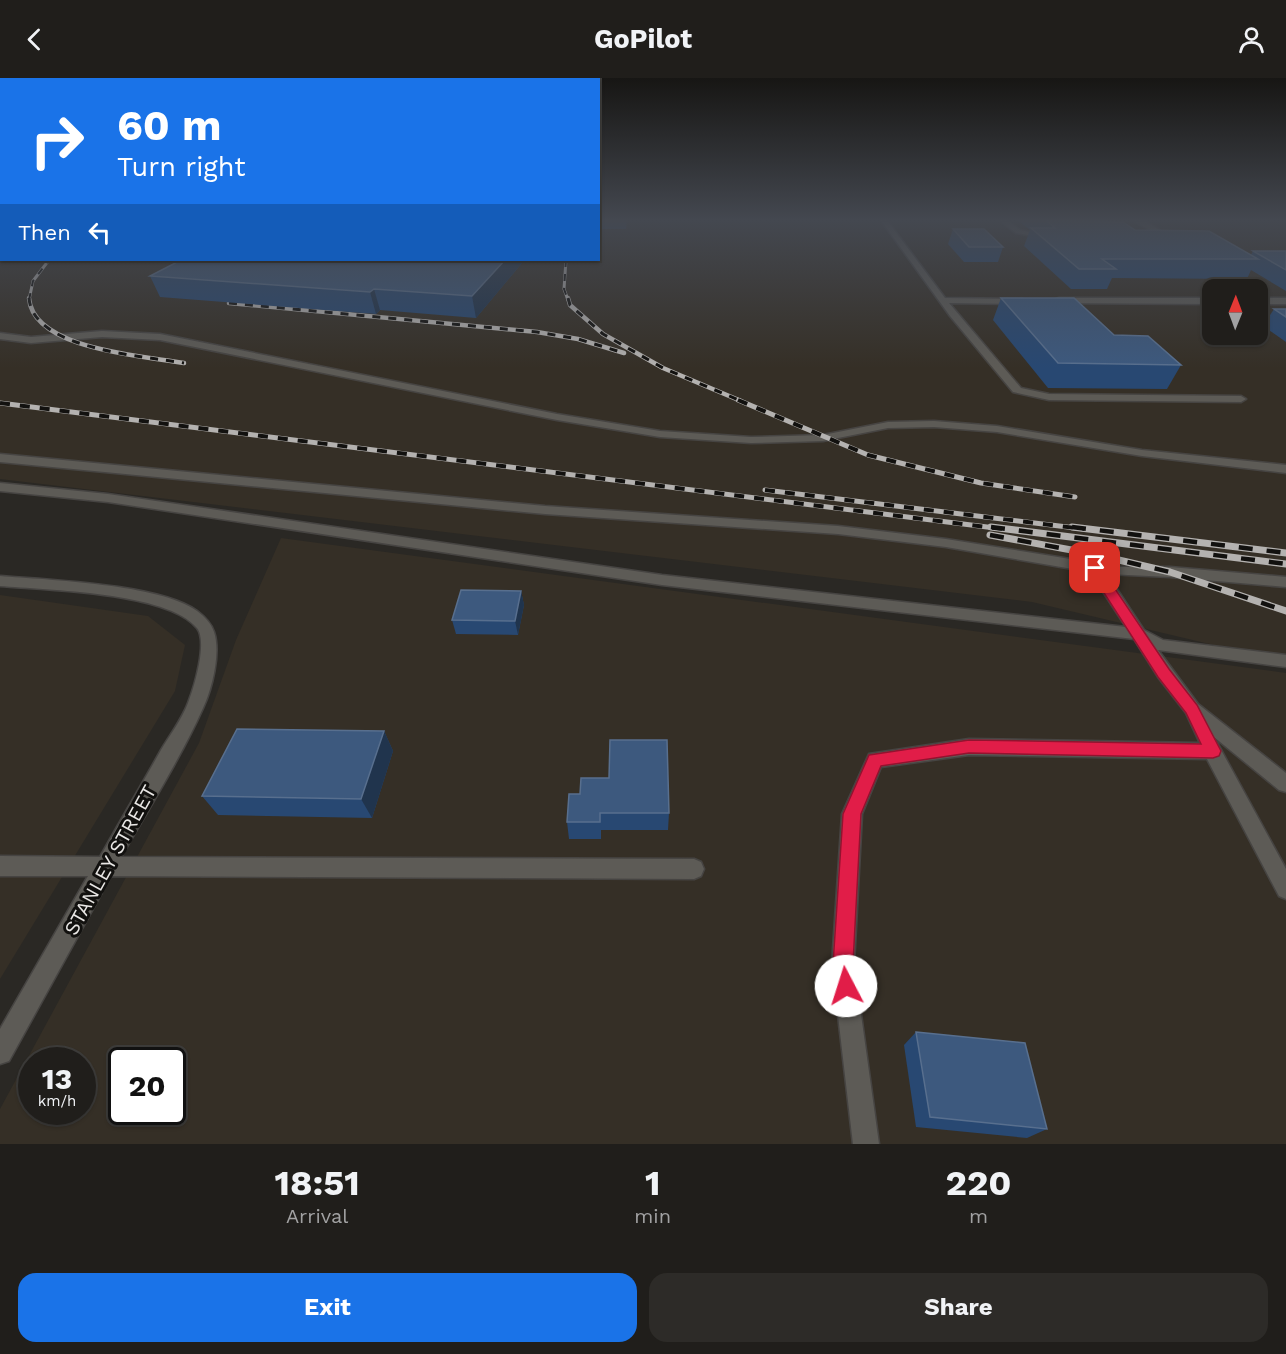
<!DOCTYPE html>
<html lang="en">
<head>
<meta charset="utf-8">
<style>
	:root { --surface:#201e1b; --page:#2d2b28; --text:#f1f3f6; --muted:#a2a2a3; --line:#3d3c3a; --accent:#1a73e8 }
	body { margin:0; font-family:"Work Sans",sans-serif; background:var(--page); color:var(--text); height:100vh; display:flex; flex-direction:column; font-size:22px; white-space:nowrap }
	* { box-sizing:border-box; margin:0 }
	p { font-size:20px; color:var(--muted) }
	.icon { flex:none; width:33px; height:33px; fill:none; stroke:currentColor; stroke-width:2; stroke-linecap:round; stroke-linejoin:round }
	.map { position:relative; height:1066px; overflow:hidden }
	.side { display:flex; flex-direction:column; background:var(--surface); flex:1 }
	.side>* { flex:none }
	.top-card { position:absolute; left:0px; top:0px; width:600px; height:183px; box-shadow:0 2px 4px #0004,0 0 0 2px var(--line); background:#1a73e8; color:#fff; overflow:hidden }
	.needle { width:39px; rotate:1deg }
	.buttons { position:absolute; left:1202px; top:201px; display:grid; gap:12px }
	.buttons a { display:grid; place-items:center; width:66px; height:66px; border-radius:12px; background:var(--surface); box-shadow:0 2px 4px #0004,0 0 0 2px var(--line); font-size:30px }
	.speed { position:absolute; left:18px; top:969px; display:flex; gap:12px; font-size:30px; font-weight:700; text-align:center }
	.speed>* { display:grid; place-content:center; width:78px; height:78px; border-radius:50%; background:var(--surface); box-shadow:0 2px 4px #0004,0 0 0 2px var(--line); line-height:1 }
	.speed small { font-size:15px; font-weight:400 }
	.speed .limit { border:3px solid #111; border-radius:9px; background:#fff; color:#111 }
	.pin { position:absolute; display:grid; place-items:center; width:51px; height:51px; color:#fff; margin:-26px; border-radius:12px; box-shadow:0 3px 9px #0006 }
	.me { position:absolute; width:66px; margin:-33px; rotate:355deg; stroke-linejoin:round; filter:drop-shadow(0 0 4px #0008) }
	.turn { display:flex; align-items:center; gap:21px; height:126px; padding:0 18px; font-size:27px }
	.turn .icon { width:78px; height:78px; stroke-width:2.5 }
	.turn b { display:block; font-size:42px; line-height:51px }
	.then { display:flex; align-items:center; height:57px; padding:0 18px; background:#0003; gap:12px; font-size:22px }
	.eta { display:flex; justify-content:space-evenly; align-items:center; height:102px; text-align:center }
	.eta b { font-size:36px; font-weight:700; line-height:42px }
	.cta { display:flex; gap:12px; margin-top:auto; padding:12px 18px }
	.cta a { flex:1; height:69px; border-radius:18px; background:var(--accent); color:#fff; font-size:24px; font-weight:700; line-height:69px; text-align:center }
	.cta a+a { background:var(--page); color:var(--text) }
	header { display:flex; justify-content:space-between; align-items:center; height:78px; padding:0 18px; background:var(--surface); font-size:27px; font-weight:700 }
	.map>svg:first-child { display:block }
	.built { fill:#352f26; fill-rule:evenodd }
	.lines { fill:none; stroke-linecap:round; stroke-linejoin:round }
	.minor-casing { stroke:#464442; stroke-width:3 }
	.minor { fill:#5d5b56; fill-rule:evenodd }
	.rail-far3-casing { stroke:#b4b2b0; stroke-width:3 }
	.rail-far2-casing { stroke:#b4b2b0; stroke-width:4.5 }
	.rail-far1-casing { stroke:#b4b2b0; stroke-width:5 }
	.rail-casing { stroke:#b4b2b0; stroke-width:7 }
	.rail-far3 { stroke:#12110f; stroke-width:2; stroke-dasharray:7; stroke-linecap:butt }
	.rail-far2 { stroke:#12110f; stroke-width:3; stroke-dasharray:8; stroke-linecap:butt }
	.rail-far1 { stroke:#12110f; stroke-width:4; stroke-dasharray:10; stroke-linecap:butt }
	.rail { stroke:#12110f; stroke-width:4.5; stroke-dasharray:14; stroke-linecap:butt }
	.wall { fill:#284872 }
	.shaded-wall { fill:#20344d }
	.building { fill:#3d597e; stroke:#586f8e; stroke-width:1.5 }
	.route { fill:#e11d48; stroke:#92132f; stroke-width:1.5 }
	.labels { text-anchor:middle; stroke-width:6; stroke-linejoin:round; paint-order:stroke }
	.near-street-label { font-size:20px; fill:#e9e7e5; stroke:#12110f }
</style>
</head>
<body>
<header><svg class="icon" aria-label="back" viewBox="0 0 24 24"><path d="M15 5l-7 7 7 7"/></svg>GoPilot<svg class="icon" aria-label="person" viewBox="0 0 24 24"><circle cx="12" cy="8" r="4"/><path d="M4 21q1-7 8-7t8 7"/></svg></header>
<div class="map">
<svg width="1286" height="1066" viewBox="0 0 1286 1066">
	<rect width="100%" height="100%" fill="#2a2824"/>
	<g class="built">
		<path d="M0,141L2,182H598L599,141H1286V584L1032,524L0,401ZM1212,212H1257V256H1212Z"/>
		<path d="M281,460L1286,595V1066H0V1031L199,665L236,562ZM32,982H82V1034H32ZM122,982H172V1034H122Z"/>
		<polygon points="0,517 148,538 185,567 175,613 0,901"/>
	</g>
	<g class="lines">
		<defs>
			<g id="minor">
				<polygon points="880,141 886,141 945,220 1023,221 1023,225 1020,226 949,225 1021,310 1049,316 1241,318 1246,321 1241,324 1049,322 1013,314 950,238"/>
				<polygon points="998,141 1005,141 1020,152 1050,158 1046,160 1016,155"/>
				<polygon points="1130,141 1145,143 1171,159 1158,160 1159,157"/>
				<polygon points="1059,220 1212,220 1212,226 1056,225 1056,221"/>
				<rect x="1257" y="220" width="29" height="6"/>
				<polygon points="102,253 160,256 557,336 660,353 751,359 823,357 888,344 934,343 997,348 1142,372 1286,387 1286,395 1142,378 997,354 934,349 888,350 823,363 751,365 660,359 557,342 160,262 102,259 31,265 0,261 0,255 31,259"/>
				<polygon points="0,376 545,428 838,448 946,461 1120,489 1170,489 1286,499 1286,509 1170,499 1107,496 1144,552 1163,562 1286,577 1286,589 1158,572 1198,626 1286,695 1286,714 1279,712 1214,659 1286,791 1286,821 1279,818 1207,681 969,677 881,689 862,736 854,886 879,1066 853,1066 832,886 842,736 869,676 969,661 1200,665 1186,635 1158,599 1134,561 662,507 108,424 0,413 0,405 108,416 662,497 1126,549 1090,494 946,469 838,456 545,436 0,384"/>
				<path d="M0,498C48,502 160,506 197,533C205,539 211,545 214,554C221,575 212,611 203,630C180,681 149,730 121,779L694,781L701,784L704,791L701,798L694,801L111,798L9,983L0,986V951L88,798H0V778L100,779C120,743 141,708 161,672C170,657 182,641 188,625C194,610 208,564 197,550C168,514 46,512 0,508Z"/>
			</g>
		</defs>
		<use href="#minor" class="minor-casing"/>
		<use href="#minor" class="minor"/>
		<defs>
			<g id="rail-far3">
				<polyline points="566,182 564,211 568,222"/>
				<polyline points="29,222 33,203 49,182"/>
			</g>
			<g id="rail-far2">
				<path d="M29,220C33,272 145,278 184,285"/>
				<polyline points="568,220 570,227 603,256 663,290 741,323"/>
				<polyline points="229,225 537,254 578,261 624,275"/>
			</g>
			<g id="rail-far1">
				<polyline points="738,322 868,377 981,405 1075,419"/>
				<polyline points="0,325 1003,451"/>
				<polyline points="765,412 1084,451"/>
			</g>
			<g id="rail">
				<polyline points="991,449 1286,486"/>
				<polyline points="1072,449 1286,475"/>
				<polyline points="990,457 1093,476 1170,494 1286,533"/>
			</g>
		</defs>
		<use href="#rail-far3" class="rail-far3-casing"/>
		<use href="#rail-far2" class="rail-far2-casing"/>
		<use href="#rail-far1" class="rail-far1-casing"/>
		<use href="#rail" class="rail-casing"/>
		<use href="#rail-far3" class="rail-far3"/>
		<use href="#rail-far2" class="rail-far2"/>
		<use href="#rail-far1" class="rail-far1"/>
		<use href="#rail" class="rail"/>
	</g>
	<g class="wall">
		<polygon points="598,141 627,141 626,151 598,151"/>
		<polygon points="1016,141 1109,141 1107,144 1135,152 1251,177 1253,173 1286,173 1286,213 1251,192 1247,201 1112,200 1107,211 1071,211 1024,168 1030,152"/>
		<polygon points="953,151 1003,169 998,184 964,184 948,166"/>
		<polygon points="181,182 522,182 522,185 476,240 380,232 376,236 160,219 150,198"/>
		<polygon points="1001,220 1114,257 1181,287 1167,311 1048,310 993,242"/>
		<polygon points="1274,231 1286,231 1286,264 1263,248"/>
		<polygon points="521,513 524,527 518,557 456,556 452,542"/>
		<polygon points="384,653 393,673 372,740 218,737 202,718"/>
		<polygon points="569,716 669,735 668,752 601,752 601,761 569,761 567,744"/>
		<polygon points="916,954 1047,1051 1027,1060 916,1049 904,967"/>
	</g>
	<g class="shaded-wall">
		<polygon points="505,182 522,182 522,185 476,240 472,218"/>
		<polygon points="374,211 380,232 376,236 370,214"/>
		<polygon points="521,513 524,527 518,557 515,543"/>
		<polygon points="384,653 393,673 372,740 361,721"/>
	</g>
	<g class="building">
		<polygon points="1047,143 1123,144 1135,152 1209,153 1258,181 1102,181 1116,191 1079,191 1031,150 1055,150"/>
		<polygon points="953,151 984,151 1003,169 969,169"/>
		<polygon points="1253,173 1286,173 1286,192"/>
		<polygon points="181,182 505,182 472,218 374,211 370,214 150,198"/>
		<polygon points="1001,220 1074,220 1114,257 1148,258 1181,287 1058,285"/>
		<polygon points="1274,231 1286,231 1286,239"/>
		<polygon points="461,512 521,513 515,543 452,542"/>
		<polygon points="237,651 384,653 361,721 202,718"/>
		<polygon points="610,662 667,662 669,735 600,735 600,744 567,744 569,716 580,716 581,700 609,700"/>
		<polygon points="916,954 1025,965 1047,1051 930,1039"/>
	</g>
	<linearGradient id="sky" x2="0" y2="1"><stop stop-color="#171614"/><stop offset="0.49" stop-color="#444850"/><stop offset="1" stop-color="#444850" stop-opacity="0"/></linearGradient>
	<rect width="1286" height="290" fill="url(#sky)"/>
	<polygon class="route" points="1095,486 1099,487 1169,591 1197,627 1221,673 1219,678 1213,680 969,675 881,688 861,736 853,886 856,908 853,916 846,919 838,916 833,886 843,736 869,677 969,662 1201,666 1186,635 1158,599 1088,490"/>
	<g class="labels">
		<g class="near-street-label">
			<text transform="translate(110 782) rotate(-61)" y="7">STANLEY STREET</text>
		</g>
	</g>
</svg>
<div class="buttons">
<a><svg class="needle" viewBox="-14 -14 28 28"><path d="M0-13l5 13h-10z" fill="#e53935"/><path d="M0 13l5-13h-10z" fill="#a2a2a3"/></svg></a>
</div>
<div class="speed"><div>13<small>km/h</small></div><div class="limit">20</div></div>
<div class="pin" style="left:1095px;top:490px;background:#d93025"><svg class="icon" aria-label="arrive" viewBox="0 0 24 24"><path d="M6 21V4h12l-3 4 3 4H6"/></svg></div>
<svg class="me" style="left:846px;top:908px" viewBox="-20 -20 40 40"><circle r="19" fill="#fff"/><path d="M0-13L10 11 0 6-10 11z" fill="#e11d48"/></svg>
<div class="top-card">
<div class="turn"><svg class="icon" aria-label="right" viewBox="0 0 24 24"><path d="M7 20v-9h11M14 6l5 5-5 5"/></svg><div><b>60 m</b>Turn right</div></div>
<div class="then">Then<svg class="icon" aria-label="left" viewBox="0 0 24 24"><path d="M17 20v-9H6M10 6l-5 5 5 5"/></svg></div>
</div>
</div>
<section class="side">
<div class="eta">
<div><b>18:51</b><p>Arrival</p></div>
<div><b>1</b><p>min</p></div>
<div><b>220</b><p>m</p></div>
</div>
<div class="cta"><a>Exit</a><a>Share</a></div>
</section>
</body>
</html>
